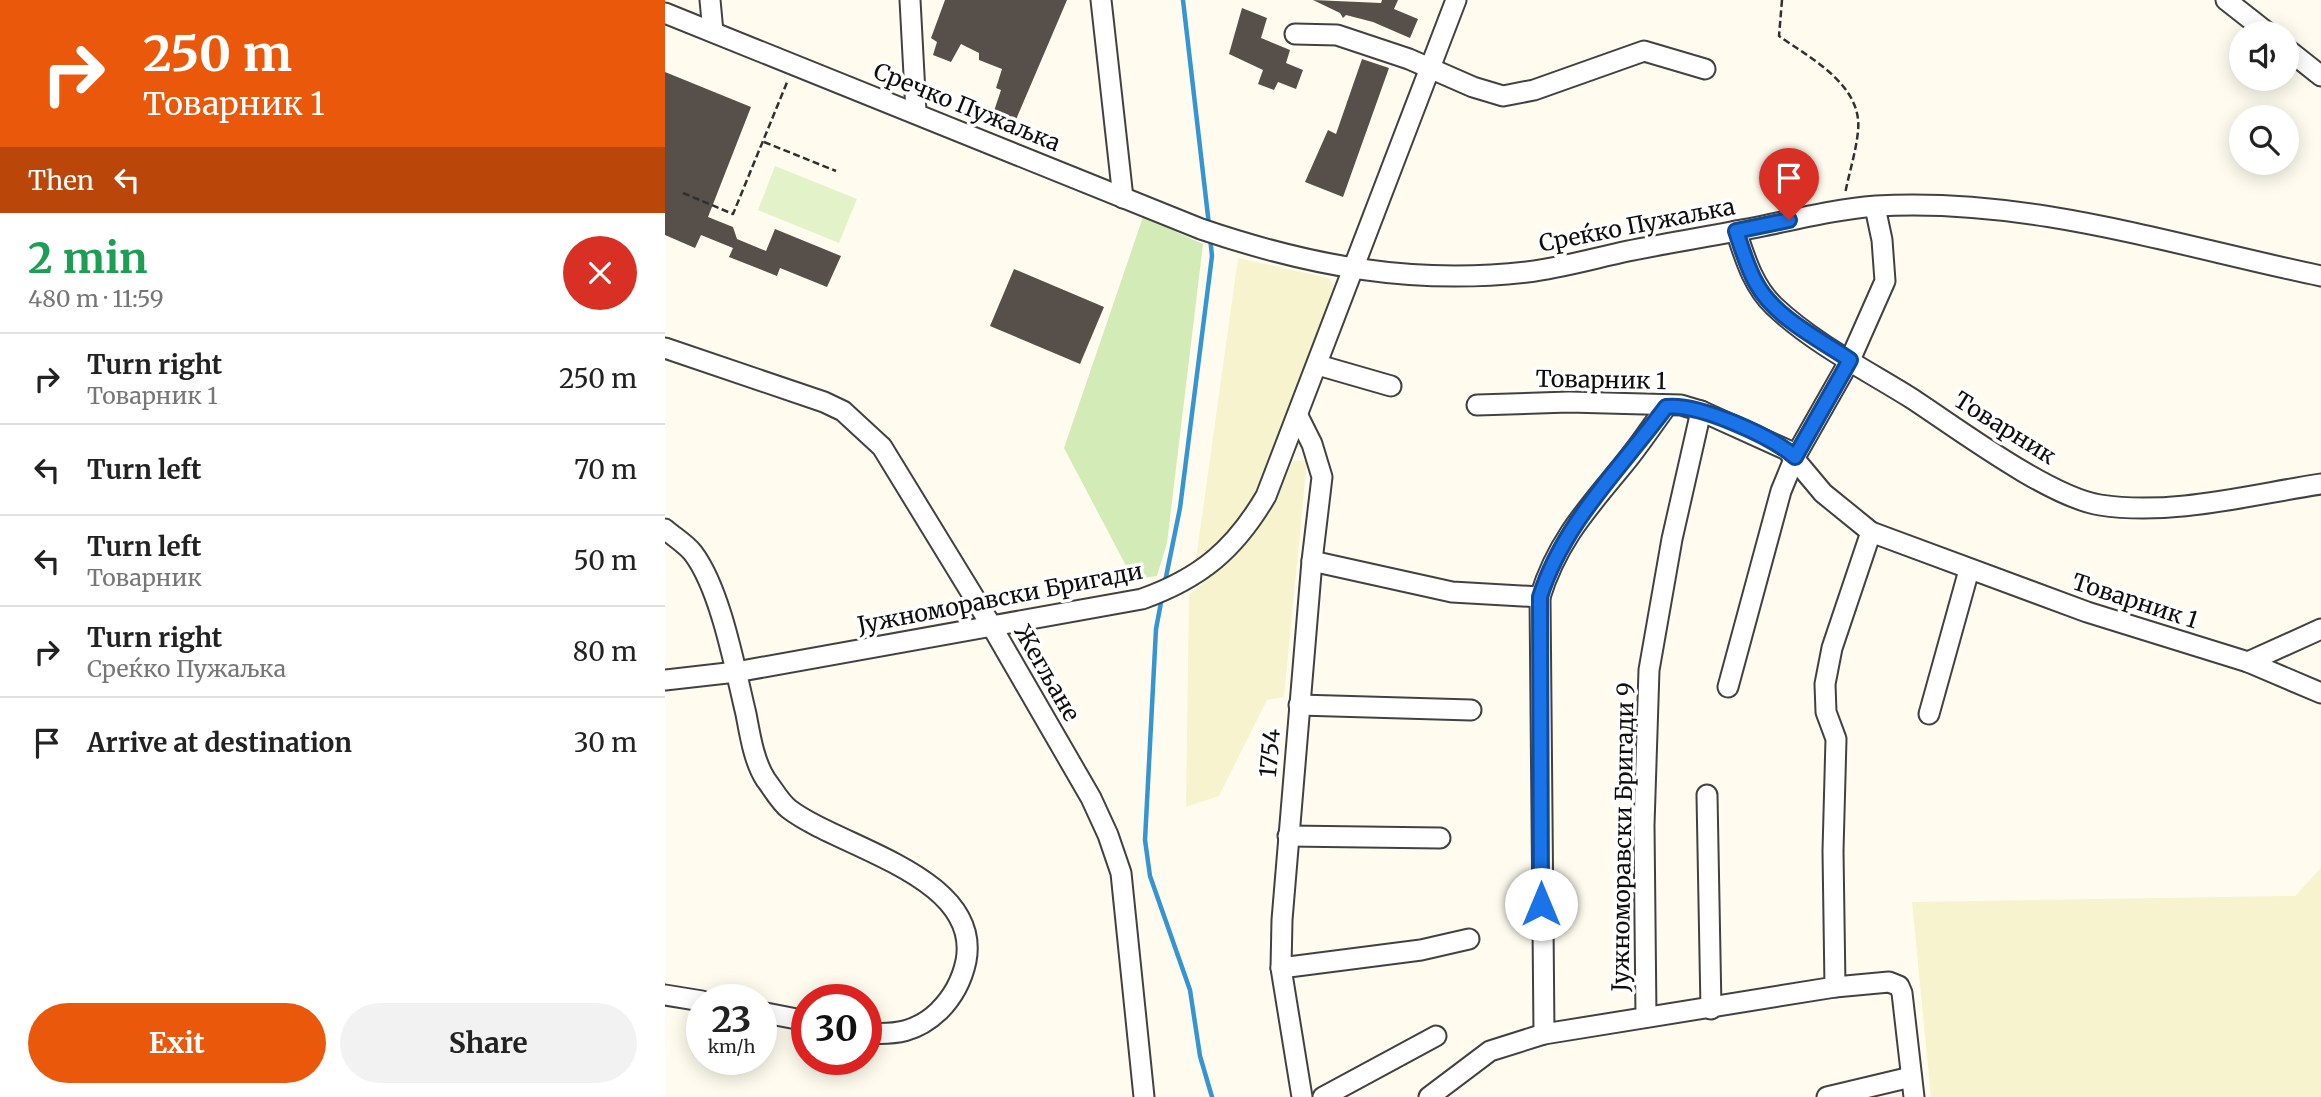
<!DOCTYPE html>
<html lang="en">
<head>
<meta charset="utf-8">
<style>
	:root { --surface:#fff; --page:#f2f2f2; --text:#222; --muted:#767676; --line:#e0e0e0; --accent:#ea580c }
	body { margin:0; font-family:Merriweather,serif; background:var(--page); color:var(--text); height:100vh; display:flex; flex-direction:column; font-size:26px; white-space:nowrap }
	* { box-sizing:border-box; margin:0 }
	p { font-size:23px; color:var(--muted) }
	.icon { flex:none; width:38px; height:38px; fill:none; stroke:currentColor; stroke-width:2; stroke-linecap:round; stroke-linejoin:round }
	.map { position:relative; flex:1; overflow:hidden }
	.drawer { display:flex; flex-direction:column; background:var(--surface); width:665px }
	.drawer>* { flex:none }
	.hud { background:#ea580c; color:#fff; overflow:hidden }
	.fabs { position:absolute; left:1564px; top:21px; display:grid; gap:14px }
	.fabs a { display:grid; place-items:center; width:70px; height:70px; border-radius:50%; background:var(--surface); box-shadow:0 4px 18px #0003; font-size:35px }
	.speed { position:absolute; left:21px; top:984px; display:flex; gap:14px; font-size:35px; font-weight:700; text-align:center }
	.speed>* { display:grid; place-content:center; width:91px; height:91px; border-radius:50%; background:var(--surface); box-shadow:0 4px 18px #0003; line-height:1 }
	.speed small { font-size:18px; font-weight:400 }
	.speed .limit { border:10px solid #d22; background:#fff; color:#111 }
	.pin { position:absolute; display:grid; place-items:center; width:60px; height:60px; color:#fff; margin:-72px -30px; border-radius:50% 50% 50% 0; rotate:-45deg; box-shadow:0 0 7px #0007 }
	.pin .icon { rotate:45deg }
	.me { position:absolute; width:77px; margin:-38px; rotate:0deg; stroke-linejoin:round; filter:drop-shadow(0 0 5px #0008) }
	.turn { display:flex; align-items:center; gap:24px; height:147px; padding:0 28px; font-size:32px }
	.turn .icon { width:91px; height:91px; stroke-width:2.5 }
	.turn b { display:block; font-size:49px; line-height:60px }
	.then { display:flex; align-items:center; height:66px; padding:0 28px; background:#0003; gap:14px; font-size:26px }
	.round { display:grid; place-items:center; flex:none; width:74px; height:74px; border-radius:37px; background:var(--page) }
	.headline { display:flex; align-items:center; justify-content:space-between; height:119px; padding:0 28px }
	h1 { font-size:42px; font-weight:700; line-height:52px; color:#1e9e55 }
	.cta { display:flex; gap:14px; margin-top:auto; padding:14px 28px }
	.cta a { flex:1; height:80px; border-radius:42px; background:var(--accent); color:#fff; font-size:28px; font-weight:700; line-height:80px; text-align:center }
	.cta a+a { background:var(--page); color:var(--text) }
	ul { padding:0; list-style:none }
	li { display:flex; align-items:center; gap:21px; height:91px; padding:0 28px; border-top:2px solid var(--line) }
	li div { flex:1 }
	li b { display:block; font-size:26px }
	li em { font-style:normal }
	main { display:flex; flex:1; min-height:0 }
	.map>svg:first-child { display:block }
	.farmland { fill:#f6f3ce }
	.green { fill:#d2ebb7 }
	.pitch { fill:#e4f2c9 }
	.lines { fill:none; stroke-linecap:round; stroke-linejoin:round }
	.stream { stroke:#3595d3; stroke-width:4.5 }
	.building { fill:#574f4a }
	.minor-casing { stroke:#414141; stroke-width:23 }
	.path { stroke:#303030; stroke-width:2.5; stroke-dasharray:7 3.5; stroke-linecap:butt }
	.minor { stroke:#fff; stroke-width:19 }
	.route-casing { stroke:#114b97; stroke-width:18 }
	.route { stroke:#1a73e8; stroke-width:12 }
	.labels { text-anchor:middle; stroke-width:7; stroke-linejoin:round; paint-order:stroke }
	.street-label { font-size:23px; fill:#0e0e0e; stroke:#fff }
</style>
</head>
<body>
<main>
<section class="drawer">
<div class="hud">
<div class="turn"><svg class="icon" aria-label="right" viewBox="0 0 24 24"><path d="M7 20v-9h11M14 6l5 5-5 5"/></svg><div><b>250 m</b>Товарник 1</div></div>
<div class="then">Then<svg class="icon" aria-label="left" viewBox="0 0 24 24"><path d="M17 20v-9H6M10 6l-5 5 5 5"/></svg></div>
</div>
<div class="headline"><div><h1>2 min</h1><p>480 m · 11:59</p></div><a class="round" style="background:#d93025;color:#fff"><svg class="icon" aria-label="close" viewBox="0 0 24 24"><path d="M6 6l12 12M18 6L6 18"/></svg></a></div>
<ul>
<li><svg class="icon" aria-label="right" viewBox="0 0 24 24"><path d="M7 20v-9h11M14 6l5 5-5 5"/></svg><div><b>Turn right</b><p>Товарник 1</p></div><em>250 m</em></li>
<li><svg class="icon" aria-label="left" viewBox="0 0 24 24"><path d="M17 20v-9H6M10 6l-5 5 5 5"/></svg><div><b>Turn left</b></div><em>70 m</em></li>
<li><svg class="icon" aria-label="left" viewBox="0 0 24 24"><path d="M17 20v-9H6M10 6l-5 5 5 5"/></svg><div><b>Turn left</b><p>Товарник</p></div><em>50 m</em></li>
<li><svg class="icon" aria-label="right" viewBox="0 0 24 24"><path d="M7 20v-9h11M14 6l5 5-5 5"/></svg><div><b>Turn right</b><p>Среќко Пужаљка</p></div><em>80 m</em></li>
<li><svg class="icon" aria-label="arrive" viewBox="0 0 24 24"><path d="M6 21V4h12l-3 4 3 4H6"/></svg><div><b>Arrive at destination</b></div><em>30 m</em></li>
</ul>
<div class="cta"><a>Exit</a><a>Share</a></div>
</section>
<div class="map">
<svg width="1656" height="1097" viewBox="0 0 1656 1097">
	<rect width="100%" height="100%" fill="#fffcef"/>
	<g class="farmland">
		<polygon points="573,258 663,278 670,287 597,485 559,536 531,559"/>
		<polygon points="642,460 619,697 602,700 554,796 521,807 524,595 566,559 593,528 628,461"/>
		<polygon points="1656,868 1656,1097 1266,1097 1247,902 1630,896"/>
	</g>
	<polygon class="green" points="478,217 538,244 502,543 492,576 468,579 399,448"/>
	<polygon class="pitch" points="110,166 192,199 174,243 93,210"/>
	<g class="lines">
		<g class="stream">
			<polyline points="518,0 544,225"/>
			<polyline points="500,582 515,508 547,256 545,237"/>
			<polyline points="497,597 491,629 480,840 485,876 525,990 535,1056 547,1097"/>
		</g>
	</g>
	<g class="building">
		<polygon points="280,0 402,0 347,129 326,120 336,90 331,88 337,69 314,60 314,53 296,44 286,62 268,55 272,42 266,38"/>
		<polygon points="648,0 716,3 717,0 733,0 729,9 753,19 745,38 708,22 681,15 678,18 675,13"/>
		<polygon points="577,8 602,18 596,38 625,50 621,63 638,70 631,89 613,82 609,90 593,84 598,70 564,54"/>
		<polygon points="697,59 724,68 678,197 640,182 663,130 671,134"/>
		<polygon points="0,72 86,107 43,217 68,227 72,239 101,251 110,229 176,256 162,287 115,268 112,276 64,257 68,248 36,235 30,248 0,235"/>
		<polygon points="349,269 439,307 415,364 325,326"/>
	</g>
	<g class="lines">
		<defs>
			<g id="minor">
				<polyline points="45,0 48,32"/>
				<polyline points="245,0 251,112"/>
				<polyline points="436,0 458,198"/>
				<polyline points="1561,0 1603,33"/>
				<path d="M0,13L536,229C645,266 747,285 862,272C896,268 930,258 963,251C1008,242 1053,235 1098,226C1136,218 1173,209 1211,206C1364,197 1508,245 1656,276"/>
				<polyline points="630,34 672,35 744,59 808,87 838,96 869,90 979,51 1040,69"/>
				<polyline points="1622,49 1656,76"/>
				<path d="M1071,231C1080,258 1088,286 1109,306C1148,343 1201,370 1246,398C1292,428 1384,497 1435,505C1507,516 1584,495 1656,484"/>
				<polyline points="0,348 159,402 178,411 217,447 326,625 426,798 443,835 456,873 479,1097"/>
				<polyline points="653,365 726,386"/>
				<polyline points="812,405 904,402 1016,405 1036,411 1122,450 1158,493 1206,532 1422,612 1583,662 1656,693"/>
				<polyline points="633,416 647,444 657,477 647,561 617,920 616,968 637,1097"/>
				<path d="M0,529C9,537 21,544 28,553C56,590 70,669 81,714C85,735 89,762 101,780C108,789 115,802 124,809C175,848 317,876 301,961C297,980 288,997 274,1011C252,1032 231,1035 201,1033"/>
				<polyline points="647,561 787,592 875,597"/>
				<polyline points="1583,662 1656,629"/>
				<path d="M0,680L71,672L477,599C536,578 570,549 601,496L791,0"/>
				<polyline points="1063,687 1116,491 1130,457 1185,360 1220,281 1217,240 1210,207"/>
				<polyline points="634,705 806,710"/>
				<polyline points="1264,714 1304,570"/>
				<polyline points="1042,795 1046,1009"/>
				<polyline points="623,836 775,838"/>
				<polyline points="616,968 756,950 804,939"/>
				<polyline points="1170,987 1168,851 1171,739 1161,712 1160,684 1167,648 1206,532"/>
				<polyline points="0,995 37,1001"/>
				<polyline points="96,1012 142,1021"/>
				<polyline points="981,1017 979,825 984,670 1007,539 1036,411"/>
				<path d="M879,1034L875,597C892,541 923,508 959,464C974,446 987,426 1001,407"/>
				<polyline points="658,1097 771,1036"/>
				<polyline points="764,1097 825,1051 879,1034 1170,987 1224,982 1234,986 1237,993 1249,1097"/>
				<polyline points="1162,1097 1246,1077"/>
			</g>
		</defs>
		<use href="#minor" class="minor-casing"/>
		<g class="path">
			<path d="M1117,0L1114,36C1145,58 1198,85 1193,131C1191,152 1184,173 1180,194"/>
			<polyline points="99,142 171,171"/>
			<polyline points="18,193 68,214 123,80"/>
		</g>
		<use href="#minor" class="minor"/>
	</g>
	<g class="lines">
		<defs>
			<path id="route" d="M876,904L875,597C898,523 956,468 1001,407C1033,403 1106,436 1130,457L1185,360C1154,339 1109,317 1091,283C1082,267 1077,249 1071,231L1124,220"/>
		</defs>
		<use href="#route" class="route-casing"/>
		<use href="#route" class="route"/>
	</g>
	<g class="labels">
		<g class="street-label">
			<text transform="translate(302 107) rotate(22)" y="8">Сречко Пужаљка</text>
			<text transform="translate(972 225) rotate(-11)" y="8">Среќко Пужаљка</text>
			<text transform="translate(936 380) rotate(1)" y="8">Товарник 1</text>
			<text transform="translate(1340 428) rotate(32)" y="8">Товарник</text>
			<text transform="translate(335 598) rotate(-11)" y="8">Јужноморавски Бригади</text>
			<text transform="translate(1470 601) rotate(18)" y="8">Товарник 1</text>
			<text transform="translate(382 673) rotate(60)" y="8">Жегљане</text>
			<text transform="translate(605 753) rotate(-85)" y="8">1754</text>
			<text transform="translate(958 837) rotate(-89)" y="8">Јужноморавски Бригади 9</text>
		</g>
	</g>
</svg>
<div class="fabs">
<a><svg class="icon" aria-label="sound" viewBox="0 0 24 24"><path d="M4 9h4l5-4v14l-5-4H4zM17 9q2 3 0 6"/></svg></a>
<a><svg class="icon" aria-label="search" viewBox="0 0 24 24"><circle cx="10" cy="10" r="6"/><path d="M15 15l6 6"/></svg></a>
</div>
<div class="speed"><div>23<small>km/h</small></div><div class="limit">30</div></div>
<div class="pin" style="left:1124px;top:220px;background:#d93025"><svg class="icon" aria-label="arrive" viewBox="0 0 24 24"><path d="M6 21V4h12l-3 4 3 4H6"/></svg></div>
<svg class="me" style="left:876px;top:904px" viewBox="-20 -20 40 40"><circle r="19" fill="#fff"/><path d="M0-13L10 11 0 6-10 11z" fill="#1a73e8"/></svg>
</div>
</main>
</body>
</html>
